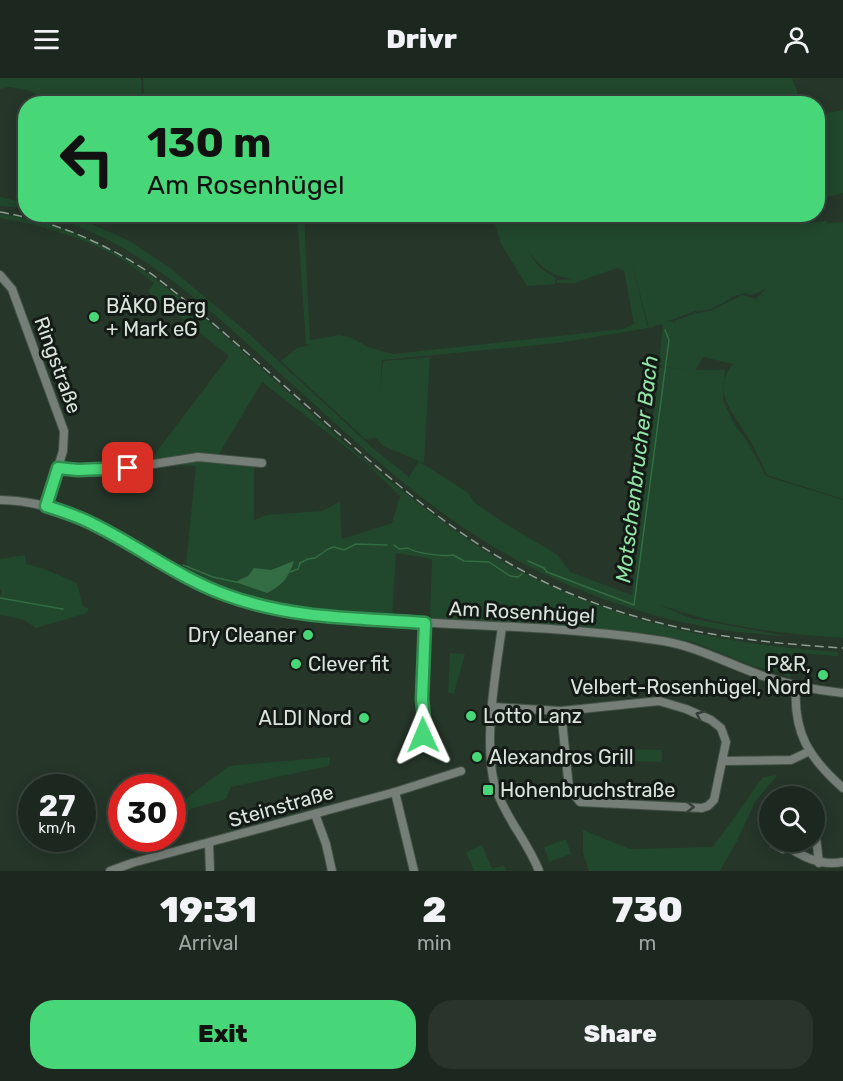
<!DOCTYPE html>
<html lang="en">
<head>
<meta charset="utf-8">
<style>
	:root { --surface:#1c281f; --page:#29342c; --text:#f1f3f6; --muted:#a0a6a4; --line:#3a443d; --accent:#48d778 }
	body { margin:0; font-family:Rubik,sans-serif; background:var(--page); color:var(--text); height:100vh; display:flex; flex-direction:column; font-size:22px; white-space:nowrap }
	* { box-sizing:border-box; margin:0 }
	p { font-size:20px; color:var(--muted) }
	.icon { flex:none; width:33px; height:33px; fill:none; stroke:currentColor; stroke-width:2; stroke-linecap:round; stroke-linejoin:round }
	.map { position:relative; height:793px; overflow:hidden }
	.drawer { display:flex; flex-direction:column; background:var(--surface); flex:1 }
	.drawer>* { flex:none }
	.top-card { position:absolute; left:18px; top:18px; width:807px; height:126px; border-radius:24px; box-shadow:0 3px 15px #0003,0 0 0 2px var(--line); background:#48d778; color:#111; overflow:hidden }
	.fabs { position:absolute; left:759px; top:708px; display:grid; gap:12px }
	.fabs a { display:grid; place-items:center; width:66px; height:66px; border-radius:50%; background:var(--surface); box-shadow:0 3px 15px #0003,0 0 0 2px var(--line); font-size:30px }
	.speed { position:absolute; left:18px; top:696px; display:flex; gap:12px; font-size:30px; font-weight:700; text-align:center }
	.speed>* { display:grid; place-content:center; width:78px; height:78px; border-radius:50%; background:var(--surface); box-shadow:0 3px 15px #0003,0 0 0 2px var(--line); line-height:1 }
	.speed small { font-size:15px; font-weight:400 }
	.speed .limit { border:9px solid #d22; background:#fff; color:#111 }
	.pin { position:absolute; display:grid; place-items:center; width:51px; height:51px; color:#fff; margin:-26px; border-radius:12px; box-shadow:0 3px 9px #0006 }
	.me { position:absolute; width:66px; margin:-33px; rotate:359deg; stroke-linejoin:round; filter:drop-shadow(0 0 4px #0008) }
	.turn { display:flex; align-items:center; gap:21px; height:126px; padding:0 30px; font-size:27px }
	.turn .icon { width:78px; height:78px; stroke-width:2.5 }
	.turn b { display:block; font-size:42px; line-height:51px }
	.eta { display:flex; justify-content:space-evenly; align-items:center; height:102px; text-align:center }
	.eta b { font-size:36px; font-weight:800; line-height:42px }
	.action { display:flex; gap:12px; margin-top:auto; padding:12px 30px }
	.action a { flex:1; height:69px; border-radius:24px; background:var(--accent); color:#111; font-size:24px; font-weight:800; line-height:69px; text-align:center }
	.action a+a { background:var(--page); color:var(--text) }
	header { display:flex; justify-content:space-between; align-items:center; height:78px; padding:0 30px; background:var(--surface); font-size:27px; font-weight:800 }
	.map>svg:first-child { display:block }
	.green { fill:#21472c; fill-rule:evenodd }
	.water { fill:#346d44 }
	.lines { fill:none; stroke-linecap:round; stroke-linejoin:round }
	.stream { stroke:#346d44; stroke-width:1.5 }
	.minor-casing { stroke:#435246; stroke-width:10 }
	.minor { stroke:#767e78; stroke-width:8 }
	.rail { stroke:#919e94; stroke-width:1.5; stroke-dasharray:9 4.5; stroke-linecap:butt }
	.oneway { stroke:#363e38 }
	.route-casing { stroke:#2f8c4e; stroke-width:15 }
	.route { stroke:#48d778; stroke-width:10 }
	.poi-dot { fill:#48d778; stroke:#141b16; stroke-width:2 }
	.labels { text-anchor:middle; stroke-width:6; stroke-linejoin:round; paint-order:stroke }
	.poi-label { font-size:20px; fill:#dae4dc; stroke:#141b16; text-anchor:start }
	.street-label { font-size:20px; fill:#dae4dc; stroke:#141b16 }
	.water-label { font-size:21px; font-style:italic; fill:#93e6a7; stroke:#141b16 }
</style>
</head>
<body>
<header><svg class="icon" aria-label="menu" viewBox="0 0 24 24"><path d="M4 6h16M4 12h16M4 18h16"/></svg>Drivr<svg class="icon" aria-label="person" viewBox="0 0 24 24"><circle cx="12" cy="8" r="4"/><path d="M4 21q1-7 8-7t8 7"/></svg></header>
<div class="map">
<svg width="843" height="793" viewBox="0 0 843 793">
	<rect width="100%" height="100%" fill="#263629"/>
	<g class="green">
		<polygon points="0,0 141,0 142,24 140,24 142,25 52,25 31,13 9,9 0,11"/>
		<polygon points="143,0 792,0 797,13 797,25 144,26"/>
		<polygon points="843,32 843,115 818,121 818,37"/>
		<polygon points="0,119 25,125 25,130 0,128"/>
		<path d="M0,136C103,149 166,207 241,272C304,328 366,388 434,437C452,450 470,464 490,476C596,540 715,566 838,574V578L799,575L790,599L776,593L755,589L693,564L651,556L545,546L430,540L432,481L396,475L392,542L330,534L257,522L222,509L187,493L186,484L196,388L170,387L168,385L151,381L229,278L148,214L154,205C142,196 129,185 116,178C80,158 40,147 0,140ZM262,304L364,383L400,418L392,445L342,461L340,424L322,433L266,437L254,442V385L219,376Z"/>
		<path d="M808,136V145L827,143V145L843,144V421L767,397C761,384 754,369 748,359C734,336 710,313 733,286L703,279L696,292H725L723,322L733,344L747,363L766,398L843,422V560C780,556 717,548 658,526L690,540L786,558C758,556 729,554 701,548C629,534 557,507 494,469C416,423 350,358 283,298C211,233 142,165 46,137H69L82,142L128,162L170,190L248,255L375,372L409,399L419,383L383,368L376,360L365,361L281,283L297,270L311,267L306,266L297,137H304L310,262L339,257L352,260L368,269L393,276L622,251L634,246L624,193L617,190L575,205H557V202L573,201C550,198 542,190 528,173L539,189L556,200L555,206L527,208L502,168L492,137ZM631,181L649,250L660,246L663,247L659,284L663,289L690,292L659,289L632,517L570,494L558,477L504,445L475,425L467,414L420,384L424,385L430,279L383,283L380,311L382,282L559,265L648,250ZM766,211L756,221L742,217L710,233L696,235L674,243L675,246L672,243L666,244L695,233L708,232L722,226L734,218L745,215L752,217Z"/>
		<polygon points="25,477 26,486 42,490 77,505 83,528 89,531 87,535 36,550 22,541 0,537 0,518 2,513 0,511 0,481"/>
		<polygon points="450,575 465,576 454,616 448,615"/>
		<polygon points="622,671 662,672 662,684 622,683"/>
		<polygon points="330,679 329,688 231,709 226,721 173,736 173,725 180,725 229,688"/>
		<polygon points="777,697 755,724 737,763 720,793 589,793 583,775 583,752 630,771 713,769 763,699"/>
		<polygon points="566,761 571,776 549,784 544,769"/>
		<polygon points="482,767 492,791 504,787 506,793 474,793 466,774"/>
	</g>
	<g class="water">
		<polygon points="158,16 167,17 169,21 165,25 149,25 149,21"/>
		<path d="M294,483C289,499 282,508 267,515L235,504L248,498L254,490L271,492Z"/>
	</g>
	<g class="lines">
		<g class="stream">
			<path d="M394,467L399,471L408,470C415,475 444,479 453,477L464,483L489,484L510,498L518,499L522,496"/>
			<polyline points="528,483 544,490 547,494 634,527 669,262 665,252"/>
			<polyline points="183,487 213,499 236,504"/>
			<polyline points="290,494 298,491 300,485 308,481 315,480 328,471 334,469 344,472 356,466 387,467"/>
			<polyline points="0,520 63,531"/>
		</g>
		<defs>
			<g id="minor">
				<polyline points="0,197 12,211 64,353 63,373 46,428"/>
				<polyline points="58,390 78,392 128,390 198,379 262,385"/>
				<path d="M0,422C69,422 124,466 182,497C205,510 229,519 254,526C305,541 358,542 411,544C493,548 575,550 656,562C691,566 722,583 755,595C784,606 812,612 843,615"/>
				<path d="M502,549C496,593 482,669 496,711C506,741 528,764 539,793"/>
				<path d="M796,608C793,655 809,680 843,710"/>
				<polyline points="493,629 561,633 659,623 686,631 711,642 721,650 726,664 714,722 708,728 702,730 580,724 569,710 561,633"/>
				<polyline points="423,657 425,651 422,621 425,545"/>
				<polyline points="723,683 791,682 810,673"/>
				<polyline points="395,714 414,793"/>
				<polyline points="315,736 326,766 332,793"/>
				<polyline points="814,742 819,785"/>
				<polyline points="775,764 774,766 783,771 787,765"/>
				<polyline points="209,765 210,793"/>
				<path d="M786,767C803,780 822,788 843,784"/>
				<polyline points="110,793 132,785 395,714 461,693"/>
			</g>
		</defs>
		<use href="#minor" class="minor-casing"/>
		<use href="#minor" class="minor"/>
		<path class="rail" d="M0,134C57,144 105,165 153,197C220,248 282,307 346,362C414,422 485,480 569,515C660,553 746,564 843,570"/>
	</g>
	<defs><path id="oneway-chevron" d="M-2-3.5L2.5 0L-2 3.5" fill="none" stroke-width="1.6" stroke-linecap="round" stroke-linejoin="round" transform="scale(1.5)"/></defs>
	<g class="oneway">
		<use href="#oneway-chevron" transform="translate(700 637) rotate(-156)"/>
		<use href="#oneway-chevron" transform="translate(690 729) rotate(1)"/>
	</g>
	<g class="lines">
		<defs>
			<path id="route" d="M128,390L78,392L58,390L46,428C62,433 78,438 93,446C138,468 179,500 226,517C291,541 357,540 425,545L422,621L425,651L423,657"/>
		</defs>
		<use href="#route" class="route-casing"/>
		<use href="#route" class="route"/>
	</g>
	<g class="poi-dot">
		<circle cx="94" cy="239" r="6"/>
		<circle cx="308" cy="557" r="6"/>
		<circle cx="296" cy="586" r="6"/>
		<circle cx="823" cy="597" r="6"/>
		<circle cx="471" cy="638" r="6"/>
		<circle cx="364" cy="640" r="6"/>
		<circle cx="477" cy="679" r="6"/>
		<rect x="482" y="706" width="12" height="12" rx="3"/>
	</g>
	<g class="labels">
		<g class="poi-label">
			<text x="106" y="235">BÄKO Berg<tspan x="106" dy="23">+ Mark eG</tspan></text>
			<text x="296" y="564" text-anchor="end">Dry Cleaner</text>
			<text x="308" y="593">Clever fit</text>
			<text x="811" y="593" text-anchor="end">P&amp;R,<tspan x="811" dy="23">Velbert-Rosenhügel, Nord</tspan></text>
			<text x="483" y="645">Lotto Lanz</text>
			<text x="352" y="647" text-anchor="end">ALDI Nord</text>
			<text x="489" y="686">Alexandros Grill</text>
			<text x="500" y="719">Hohenbruchstraße</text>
		</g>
		<g class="street-label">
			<text transform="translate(58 287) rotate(70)" y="7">Ringstraße</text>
			<text transform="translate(522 534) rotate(3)" y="7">Am Rosenhügel</text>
			<text transform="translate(281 728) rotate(-16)" y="7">Steinstraße</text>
		</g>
		<g class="water-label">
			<text transform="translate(637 391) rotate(-83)" y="7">Motschenbrucher Bach</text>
		</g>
	</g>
</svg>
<div class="fabs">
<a><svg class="icon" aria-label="search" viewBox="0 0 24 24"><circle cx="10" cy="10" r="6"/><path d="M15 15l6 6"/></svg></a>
</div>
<div class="speed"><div>27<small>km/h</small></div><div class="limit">30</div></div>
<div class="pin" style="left:128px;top:390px;background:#d93025"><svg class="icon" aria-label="arrive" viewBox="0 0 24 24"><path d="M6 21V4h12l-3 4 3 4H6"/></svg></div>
<svg class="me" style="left:423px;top:657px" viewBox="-20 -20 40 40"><path d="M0-17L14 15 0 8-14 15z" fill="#48d778" stroke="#fff" stroke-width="4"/></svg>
<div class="top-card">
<div class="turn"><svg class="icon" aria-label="left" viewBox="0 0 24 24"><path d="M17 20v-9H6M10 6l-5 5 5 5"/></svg><div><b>130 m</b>Am Rosenhügel</div></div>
</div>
</div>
<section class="drawer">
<div class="eta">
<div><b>19:31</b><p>Arrival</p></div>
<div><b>2</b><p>min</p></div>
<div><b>730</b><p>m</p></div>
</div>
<div class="action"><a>Exit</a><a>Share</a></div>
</section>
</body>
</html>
